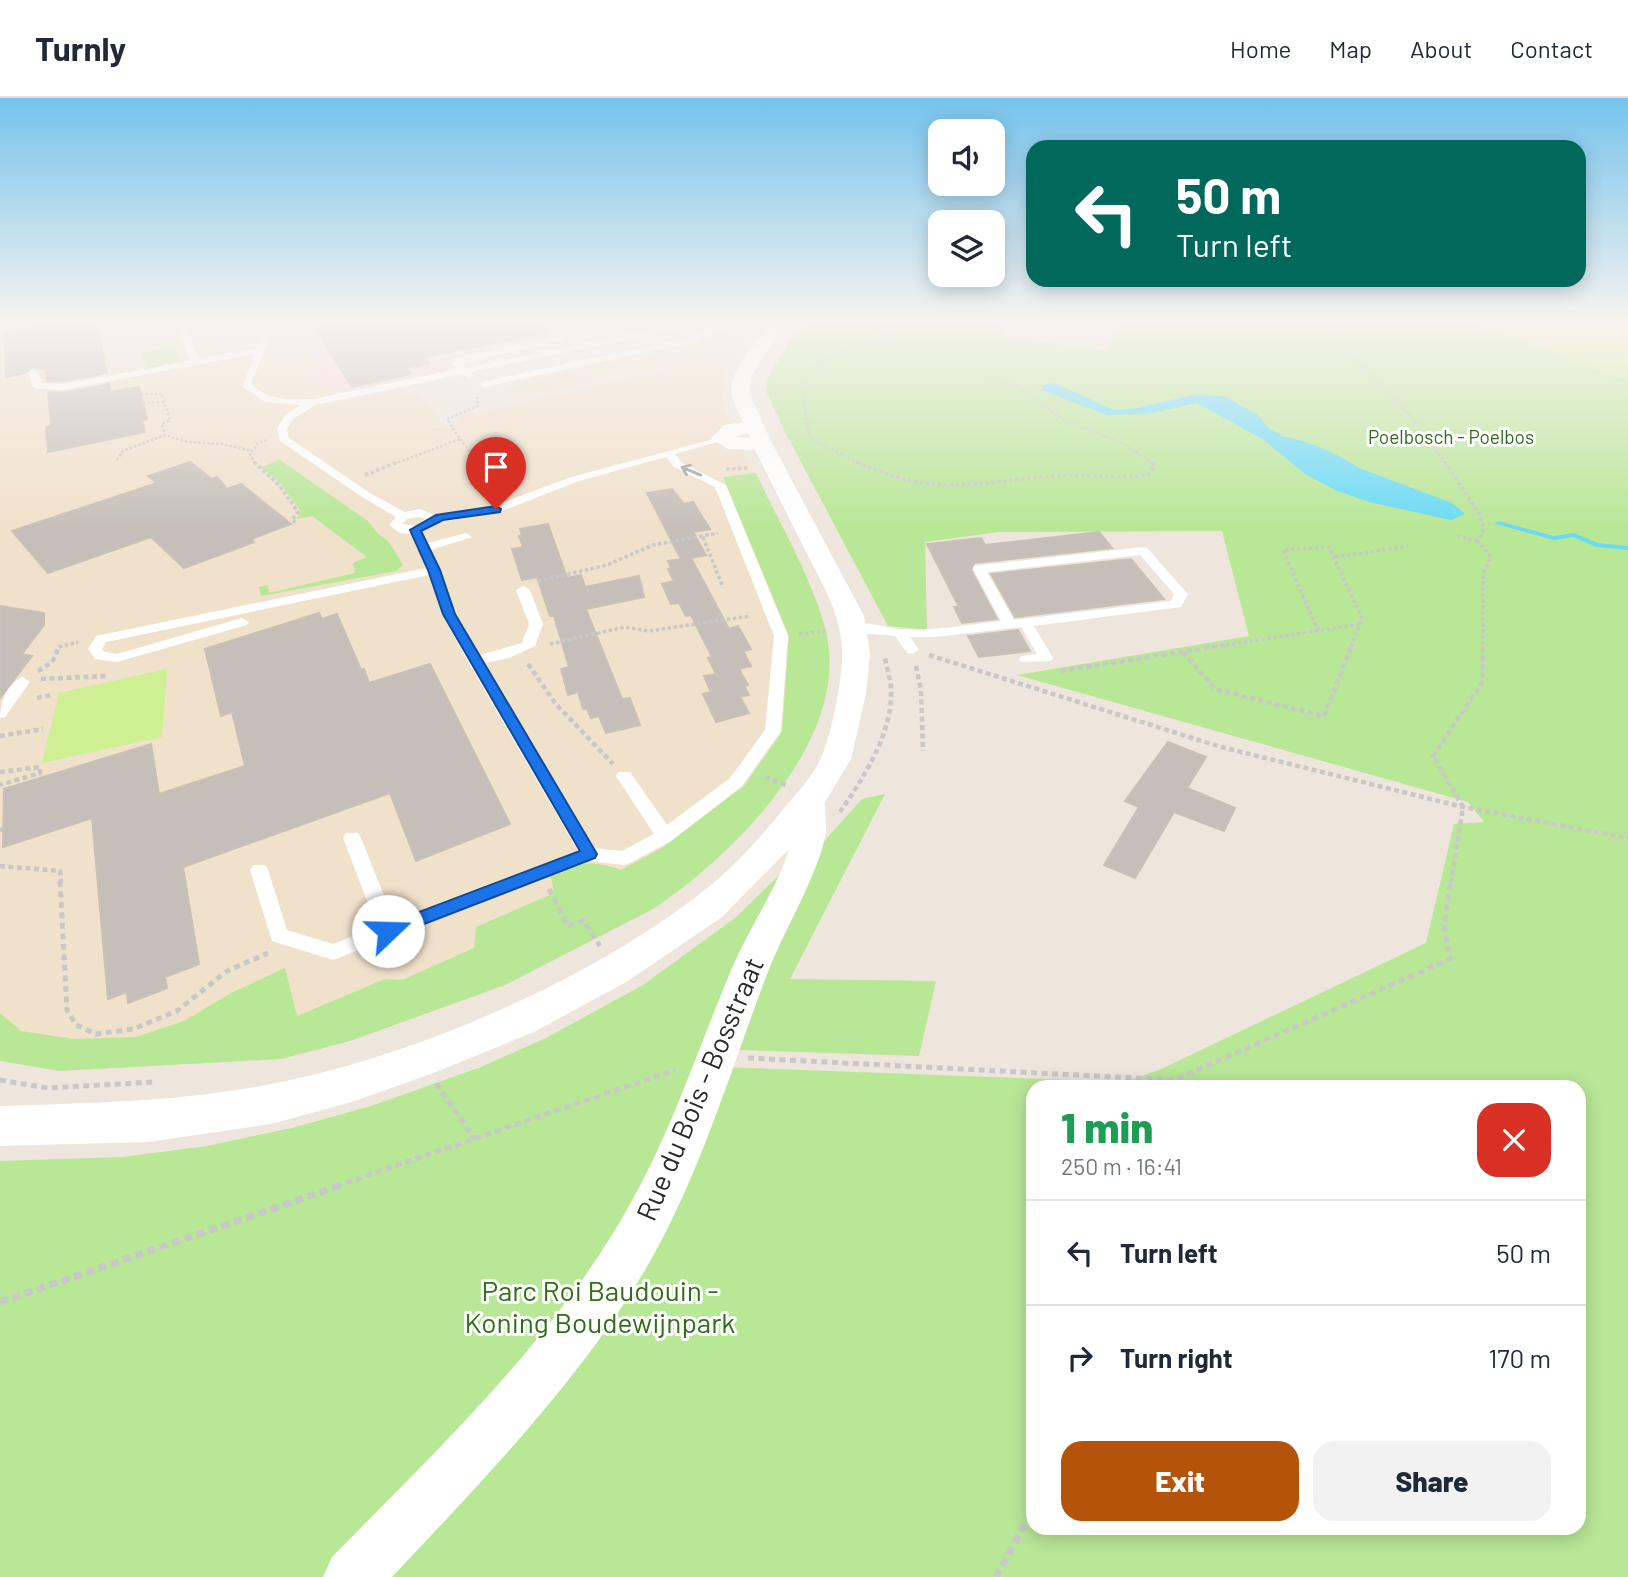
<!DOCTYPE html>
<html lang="en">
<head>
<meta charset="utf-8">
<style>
	:root { --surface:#fff; --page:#f2f2f3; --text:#1f2937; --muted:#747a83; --line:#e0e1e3; --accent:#b45309 }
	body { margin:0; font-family:Barlow,sans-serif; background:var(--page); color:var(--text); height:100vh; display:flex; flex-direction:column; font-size:26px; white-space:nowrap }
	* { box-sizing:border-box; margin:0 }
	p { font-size:23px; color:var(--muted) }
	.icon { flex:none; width:38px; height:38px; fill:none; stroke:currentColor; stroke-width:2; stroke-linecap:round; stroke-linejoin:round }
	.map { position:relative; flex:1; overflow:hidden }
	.panel { position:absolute; left:1026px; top:982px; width:560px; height:455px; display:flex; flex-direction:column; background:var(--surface); border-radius:21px; box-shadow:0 4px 18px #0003 }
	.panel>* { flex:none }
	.guide { position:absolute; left:1026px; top:42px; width:560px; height:147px; border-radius:21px; box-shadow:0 4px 18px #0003; background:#00695c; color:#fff; overflow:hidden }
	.tools { position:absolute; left:928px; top:21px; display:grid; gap:14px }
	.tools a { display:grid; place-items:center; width:77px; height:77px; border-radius:14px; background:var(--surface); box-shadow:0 4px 18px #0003; font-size:35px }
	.pin { position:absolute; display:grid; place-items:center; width:60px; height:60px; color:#fff; margin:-72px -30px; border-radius:50% 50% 50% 0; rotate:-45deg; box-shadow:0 0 7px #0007 }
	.pin .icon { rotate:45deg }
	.me { position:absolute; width:77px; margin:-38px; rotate:69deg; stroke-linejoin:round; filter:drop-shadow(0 0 5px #0008) }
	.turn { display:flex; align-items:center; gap:24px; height:147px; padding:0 35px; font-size:32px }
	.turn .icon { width:91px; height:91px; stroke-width:2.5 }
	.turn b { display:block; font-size:49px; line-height:60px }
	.round { display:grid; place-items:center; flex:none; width:74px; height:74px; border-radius:21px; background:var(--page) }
	.overview { display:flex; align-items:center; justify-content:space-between; height:119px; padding:0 35px }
	h1 { font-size:42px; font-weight:800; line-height:52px; color:#1e9e55 }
	.action { display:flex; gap:14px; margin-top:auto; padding:14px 35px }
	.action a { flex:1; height:80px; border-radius:21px; background:var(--accent); color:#fff; font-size:28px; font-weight:800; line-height:80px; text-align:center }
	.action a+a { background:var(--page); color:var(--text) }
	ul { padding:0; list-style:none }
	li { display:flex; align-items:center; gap:21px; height:105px; padding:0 35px; border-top:2px solid var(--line) }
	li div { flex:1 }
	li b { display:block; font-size:26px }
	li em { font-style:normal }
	header { display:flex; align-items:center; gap:42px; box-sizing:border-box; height:98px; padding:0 35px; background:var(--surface); border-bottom:2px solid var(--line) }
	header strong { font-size:33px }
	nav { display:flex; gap:38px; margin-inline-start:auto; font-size:24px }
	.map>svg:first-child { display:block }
	.education { fill:#f0e1cb }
	.medical { fill:#f5dadd }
	.green { fill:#b8e796; fill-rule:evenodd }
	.pitch { fill:#ceef92 }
	.water { fill:#6adaf5 }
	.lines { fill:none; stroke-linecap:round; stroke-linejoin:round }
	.stream { fill:#6adaf5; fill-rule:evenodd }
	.building { fill:#c6bfb9; stroke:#c9c1b6; stroke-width:2 }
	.path-far4 { stroke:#c8c8c8; stroke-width:2.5; stroke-dasharray:2.5 2; stroke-linecap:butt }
	.path-far3 { stroke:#c8c8c8; stroke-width:3.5; stroke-dasharray:3.5 2.5; stroke-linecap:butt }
	.path-far2 { stroke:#c8c8c8; stroke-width:4.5; stroke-dasharray:5 3.5; stroke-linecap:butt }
	.path-far1 { stroke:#c8c8c8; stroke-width:5; stroke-dasharray:6 4.5; stroke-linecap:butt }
	.path { stroke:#c8c8c8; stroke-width:7; stroke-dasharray:8 5; stroke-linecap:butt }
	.service { fill:#fff; fill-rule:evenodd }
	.minor { fill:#fff; fill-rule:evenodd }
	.oneway { stroke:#a0a0a0 }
	.route { fill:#1a73e8; stroke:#114b97; stroke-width:2 }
	.labels { text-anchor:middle; stroke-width:6; stroke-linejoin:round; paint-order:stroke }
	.far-park-label { font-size:19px; fill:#2f6d16; stroke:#fff }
	.near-street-label { font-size:28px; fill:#2b2b2b; stroke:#fff }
	.near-park-label { font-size:28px; fill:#2f6d16; stroke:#fff }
</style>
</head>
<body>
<header>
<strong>Turnly</strong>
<nav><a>Home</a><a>Map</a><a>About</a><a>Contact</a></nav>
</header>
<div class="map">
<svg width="1628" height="1479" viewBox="0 0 1628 1479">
	<rect width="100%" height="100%" fill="#eee5dd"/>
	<g class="education">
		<polygon points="0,223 288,223 331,296 343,303 401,291 405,297 418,294 443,326 430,329 434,331 461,325 458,319 648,276 654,280 666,265 660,263 664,267 527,297 523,293 510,296 506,291 517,288 515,285 704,245 700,242 717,234 749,230 750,238 726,271 722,282 722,303 728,321 808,484 826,534 829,572 821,614 803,656 760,718 724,754 672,798 653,811 505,887 350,943 281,961 59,973 0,963"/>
		<polygon points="965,223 1118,223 1108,253 1001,238 1006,229"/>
	</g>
	<polygon class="medical" points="288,223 625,223 434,259 445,273 331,296"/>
	<g class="green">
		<path d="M814,223H886L923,228L965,223L1007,229L1002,238L1107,253L1118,223H1468L1628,282V1479H0V1063L123,1059L207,1048L292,1030L371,1008L481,969L546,940L643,887L735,820L795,762L811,758L862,701L885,696L790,881L936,883L919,958L739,952L721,969L1124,984L1159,972L1426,845L1454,726L1484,724L1468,704L1017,577L1249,538L1222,433L999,434L925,444L927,532L888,528L784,332L766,293L768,279L792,240ZM1032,989H1578V1430H1032Z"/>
		<polygon points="174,249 178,263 147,271 142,255"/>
		<polygon points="280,362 368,423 378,436 389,444 403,467 396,473 261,498 259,489 268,487 269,495 355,475 353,465 367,459 312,418 296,421 301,414 281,386 261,369"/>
		<path d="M756,375C779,425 809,474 824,526C857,636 735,756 653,811L505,887L350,943L281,961L59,973L0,963V915L21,933L74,941L136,939L184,923L231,895L285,870L297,918L385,881L402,882L474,850L476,829L554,795L551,778C575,763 594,762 621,772L662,750L744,688L782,634L789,538L723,379Z"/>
	</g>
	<g class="pitch">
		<polygon points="1468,223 1628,223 1628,282 1615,279"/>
		<polygon points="167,571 162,639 42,665 59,595"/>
	</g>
	<path class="water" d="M1054,285L1114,312L1137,310L1198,296L1226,299L1258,317L1269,331L1282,337L1278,338C1306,341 1335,354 1359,370L1452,405L1465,416L1451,422L1369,404L1335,392L1305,376L1264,342L1197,305L1147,316L1107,317L1041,292L1043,287Z"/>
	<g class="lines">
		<polygon class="stream" points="1498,423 1554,438 1574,435 1598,445 1628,448 1628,452 1597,449 1573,439 1554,442 1496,426 1495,425"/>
	</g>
	<g class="building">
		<polygon points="39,223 96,223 107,275 63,283 47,283 46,271 32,269 26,275 6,279 5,234 39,228"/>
		<polygon points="310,223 548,223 549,234 424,259 429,265 406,270 411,276 352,289"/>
		<polygon points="109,286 110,294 139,289 147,321 142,322 145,334 48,354 46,329 51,328 48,294 63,295"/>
		<polygon points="190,364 212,381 217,379 227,391 241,386 291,426 251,441 254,444 184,470 151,439 48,475 12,433 157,385 148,378"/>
		<polygon points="672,391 684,406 693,404 710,431 693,434 706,457 691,460 729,531 738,528 751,551 743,553 751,568 739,571 748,587 744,588 749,597 740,599 749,615 716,624 703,596 711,594 704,578 716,576 708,560 712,559 691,517 686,518 679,505 671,506 662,486 674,483 668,471 671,470 668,463 681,461 647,395"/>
		<polygon points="548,426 567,480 581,477 585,489 639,478 644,499 586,511 622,601 630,600 640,627 606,635 599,618 591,620 587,611 583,611 578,594 568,597 561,571 569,569 554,518 550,518 537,479 522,482 512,451 523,449 519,438 522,437 520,431"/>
		<polygon points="1099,434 1112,450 974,465 971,472 997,521 962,525 954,509 959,509 927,446 981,440 985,447"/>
		<polygon points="1131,461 1164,501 1015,519 991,476"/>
		<polygon points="0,508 44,515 44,527 22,556 32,558 0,600"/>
		<polygon points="319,515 322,521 337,516 361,572 364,571 369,585 430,566 510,726 416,763 390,695 183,769 199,866 165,879 167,890 128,905 127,894 108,901 92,720 3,749 4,691 151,646 159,696 245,668 232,614 221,618 205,551"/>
		<polygon points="1018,532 1030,553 979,559 968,538"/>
		<polygon points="1168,644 1206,659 1187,690 1235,710 1224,733 1174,714 1135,780 1104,767 1139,709 1125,703"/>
	</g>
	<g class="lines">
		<g class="path-far4">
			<path d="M824,223L823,227H863L887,237C823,261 789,262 811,341L861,366"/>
			<polyline points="1325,223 1340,248 1411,319 1446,366"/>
			<polyline points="989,279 1020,290 1067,324 1121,344 1153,366"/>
			<polyline points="141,296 162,296 170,322 162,326 165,337"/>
			<polyline points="143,305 165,304"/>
			<polyline points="460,341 475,360"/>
			<polyline points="117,362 123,353 165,337 187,344 223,346 252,353"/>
			<polyline points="255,366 250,356 258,345 268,342"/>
			<polyline points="394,366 460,341 447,321 478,308 477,298"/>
		</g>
		<g class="path-far3">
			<polyline points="254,364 279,387 298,414 292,422 296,425"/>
			<path d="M857,364C937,401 976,383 1057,378C1084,376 1111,380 1138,378L1149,376L1154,368L1153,364"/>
			<polyline points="1445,364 1478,414 1484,431 1478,443 1491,459 1483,476 1483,549"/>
			<polyline points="726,371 749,370"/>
			<polyline points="365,377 398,364"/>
			<polyline points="1457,438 1478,443"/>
			<polyline points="703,439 723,489"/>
			<polyline points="1335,459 1408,448"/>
			<polyline points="538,483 607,467 653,447 718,435"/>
			<polyline points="1318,533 1283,452 1329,449 1362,521 1351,549"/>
			<polyline points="799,536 825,533"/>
			<polyline points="550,546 625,529 648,533 751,518"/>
			<polyline points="59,549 78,544"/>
			<polyline points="1214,549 1360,526"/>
		</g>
		<g class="path-far2">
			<polyline points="1183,554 1215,591 1324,618 1352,547"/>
			<polyline points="929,557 1221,649 1463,709 1628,740"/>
			<polyline points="528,566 555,605 613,666"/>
			<polyline points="916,568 921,592 923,653"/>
			<polyline points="38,573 52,564 60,547"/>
			<polyline points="1061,573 1225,547"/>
			<polyline points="41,581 108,578"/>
			<polyline points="37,600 52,597"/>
			<polyline points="0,638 43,631"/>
			<polyline points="0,674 40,669 40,675 0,687"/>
			<polyline points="765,679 786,687"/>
			<path d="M840,714C863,681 893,634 891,593C891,582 887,571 885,560"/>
			<polyline points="0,732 3,731"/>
			<polyline points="0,768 60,773 61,785"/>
			<polyline points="1451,785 1463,709 1433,658 1483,583 1483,547"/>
		</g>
		<g class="path-far1">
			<polyline points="60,783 67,912 76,927 96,936 133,931 177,913 227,873 268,855"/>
			<polyline points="549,791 568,828 583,822 600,848"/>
			<polyline points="748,960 1174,982 1450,861 1444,828 1451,783"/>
			<polyline points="0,982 48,990 154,984"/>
			<polyline points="436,986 475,1041"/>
			<polyline points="1159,989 1173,982"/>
			<polyline points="336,1088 675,972"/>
		</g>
		<g class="path">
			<polyline points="0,1204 342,1087"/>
			<polyline points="996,1479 1032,1413"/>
		</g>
		<g class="service">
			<path d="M178,223L185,225L198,261L256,250L268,223H276L251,286C269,303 291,302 314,301L457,271L452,266L455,260L560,237L563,238V242L462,265L466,270L689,223H739L725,226L723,232L698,243L484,289L479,286L481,284L692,239L716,226L698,227L471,274L474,278L469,281L462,276L316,307L293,321L287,331L289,340L370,395L405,414L420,411L437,418L493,408L571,379L725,338V342L675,356L682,365L726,387L788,538L781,633L742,688L671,743L630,765L624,767L590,763L333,862L272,843L250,772L253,767H265L268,772L287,832L333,846L377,829L343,740L346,735H358L361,740L394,823L578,753L467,562L442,516L429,477L106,544L102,551L105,554L117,556L242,520L249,524L247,527L117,564L95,561L88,551L96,538L426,470L411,436L400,435L389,427L396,419L362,399L280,343L277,331L285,317L301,307L265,304L243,289L254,256L63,292L37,291L32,288L28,274L33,271L38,274L41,285L63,286L189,263ZM666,359L674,369L715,389L774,538L765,632L730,680L667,727L630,674H618L616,678L654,736L622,753L594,750L485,565L509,560L535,548L543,526L530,492L523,488L516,492L529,526L522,545L480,557L456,516L431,452L472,439L466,435L428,445L422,434L435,425L500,414L579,383ZM419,419L425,421L417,428L402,426L407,421Z"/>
			<path d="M1143,449L1147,450L1188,496L1181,509L1034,528L1053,560L1051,563L1021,564L1019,561L1021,558L1037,556L1021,529L935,539H910L919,552L912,556L907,555L895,538C883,536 855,537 847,531C861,519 884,530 901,531C934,533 968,527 1001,523L973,471L974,468ZM1140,457L1174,496L1171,503L1014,522L987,474Z"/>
			<path d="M23,579L30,584L5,619L0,620C0,605 7,585 23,579Z"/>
		</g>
		<path class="minor" d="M778,223H797L776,241L751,278L749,295L772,345L864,518L870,555L866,596L851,661L825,704L826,735L821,755C807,795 785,832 769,871C730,973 700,1079 644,1174C576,1287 482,1383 392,1479H323L332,1459C439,1350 554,1242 629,1108C672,1033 698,950 732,870C749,830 776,793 789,751L722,819L628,883L534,934L436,974L352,1004L271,1026L148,1044L0,1048V1008C91,1005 181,1004 271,986C411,959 582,886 696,799C728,775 756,745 781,714C794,698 809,683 819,664C831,641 843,579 842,553C841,514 820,482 803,448C787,416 771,384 755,352L728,351L711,340L724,327L743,324C739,314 731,302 731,292C732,269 761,237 778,223ZM748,335L750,340L734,339Z"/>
	</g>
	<defs><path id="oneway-shaft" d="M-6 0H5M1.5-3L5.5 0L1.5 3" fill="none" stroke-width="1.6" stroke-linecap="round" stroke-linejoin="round" transform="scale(1.75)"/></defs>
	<use class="oneway" href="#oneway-shaft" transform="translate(691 373) rotate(-157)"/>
	<linearGradient id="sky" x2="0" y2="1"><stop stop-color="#75c3ed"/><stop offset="0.52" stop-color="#f7f3f0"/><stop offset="1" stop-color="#f7f3f0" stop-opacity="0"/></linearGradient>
	<rect width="1628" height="430" fill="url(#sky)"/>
	<polygon class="route" points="496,408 501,411 500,414 443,422 421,433 440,472 455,516 597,756 595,760 388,840 382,838 379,833 382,828 580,753 443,516 428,472 410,432 436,417"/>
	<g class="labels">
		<g class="far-park-label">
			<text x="1451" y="346">Poelbosch - Poelbos</text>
		</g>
		<g class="near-street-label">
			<text transform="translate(700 991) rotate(-67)" y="10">Rue du Bois - Bosstraat</text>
		</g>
		<g class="near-park-label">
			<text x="600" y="1203">Parc Roi Baudouin -<tspan x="600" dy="32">Koning Boudewijnpark</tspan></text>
		</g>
	</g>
</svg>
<div class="tools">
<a><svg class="icon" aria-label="sound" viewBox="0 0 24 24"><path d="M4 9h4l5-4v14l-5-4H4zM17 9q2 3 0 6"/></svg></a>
<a><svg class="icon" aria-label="layers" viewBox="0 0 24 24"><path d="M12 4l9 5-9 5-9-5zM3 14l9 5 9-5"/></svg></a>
</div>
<div class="pin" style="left:496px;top:411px;background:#d93025"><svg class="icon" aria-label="arrive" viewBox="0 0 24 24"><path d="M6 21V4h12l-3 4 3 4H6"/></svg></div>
<svg class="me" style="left:388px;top:833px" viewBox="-20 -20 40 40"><circle r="19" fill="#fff"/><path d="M0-13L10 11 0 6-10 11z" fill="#1a73e8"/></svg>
<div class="guide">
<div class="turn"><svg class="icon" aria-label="left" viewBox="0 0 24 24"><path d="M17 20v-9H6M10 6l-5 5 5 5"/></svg><div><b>50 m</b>Turn left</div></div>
</div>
<section class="panel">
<div class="overview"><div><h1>1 min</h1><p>250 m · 16:41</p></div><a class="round" style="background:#d93025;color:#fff"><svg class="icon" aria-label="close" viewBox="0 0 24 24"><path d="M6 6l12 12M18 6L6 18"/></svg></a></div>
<ul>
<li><svg class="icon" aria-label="left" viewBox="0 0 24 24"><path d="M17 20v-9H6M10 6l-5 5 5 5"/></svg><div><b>Turn left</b></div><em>50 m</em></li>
<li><svg class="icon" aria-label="right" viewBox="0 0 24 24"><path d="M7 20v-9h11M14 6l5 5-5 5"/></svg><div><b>Turn right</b></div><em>170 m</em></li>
</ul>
<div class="action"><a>Exit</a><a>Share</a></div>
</section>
</div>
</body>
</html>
